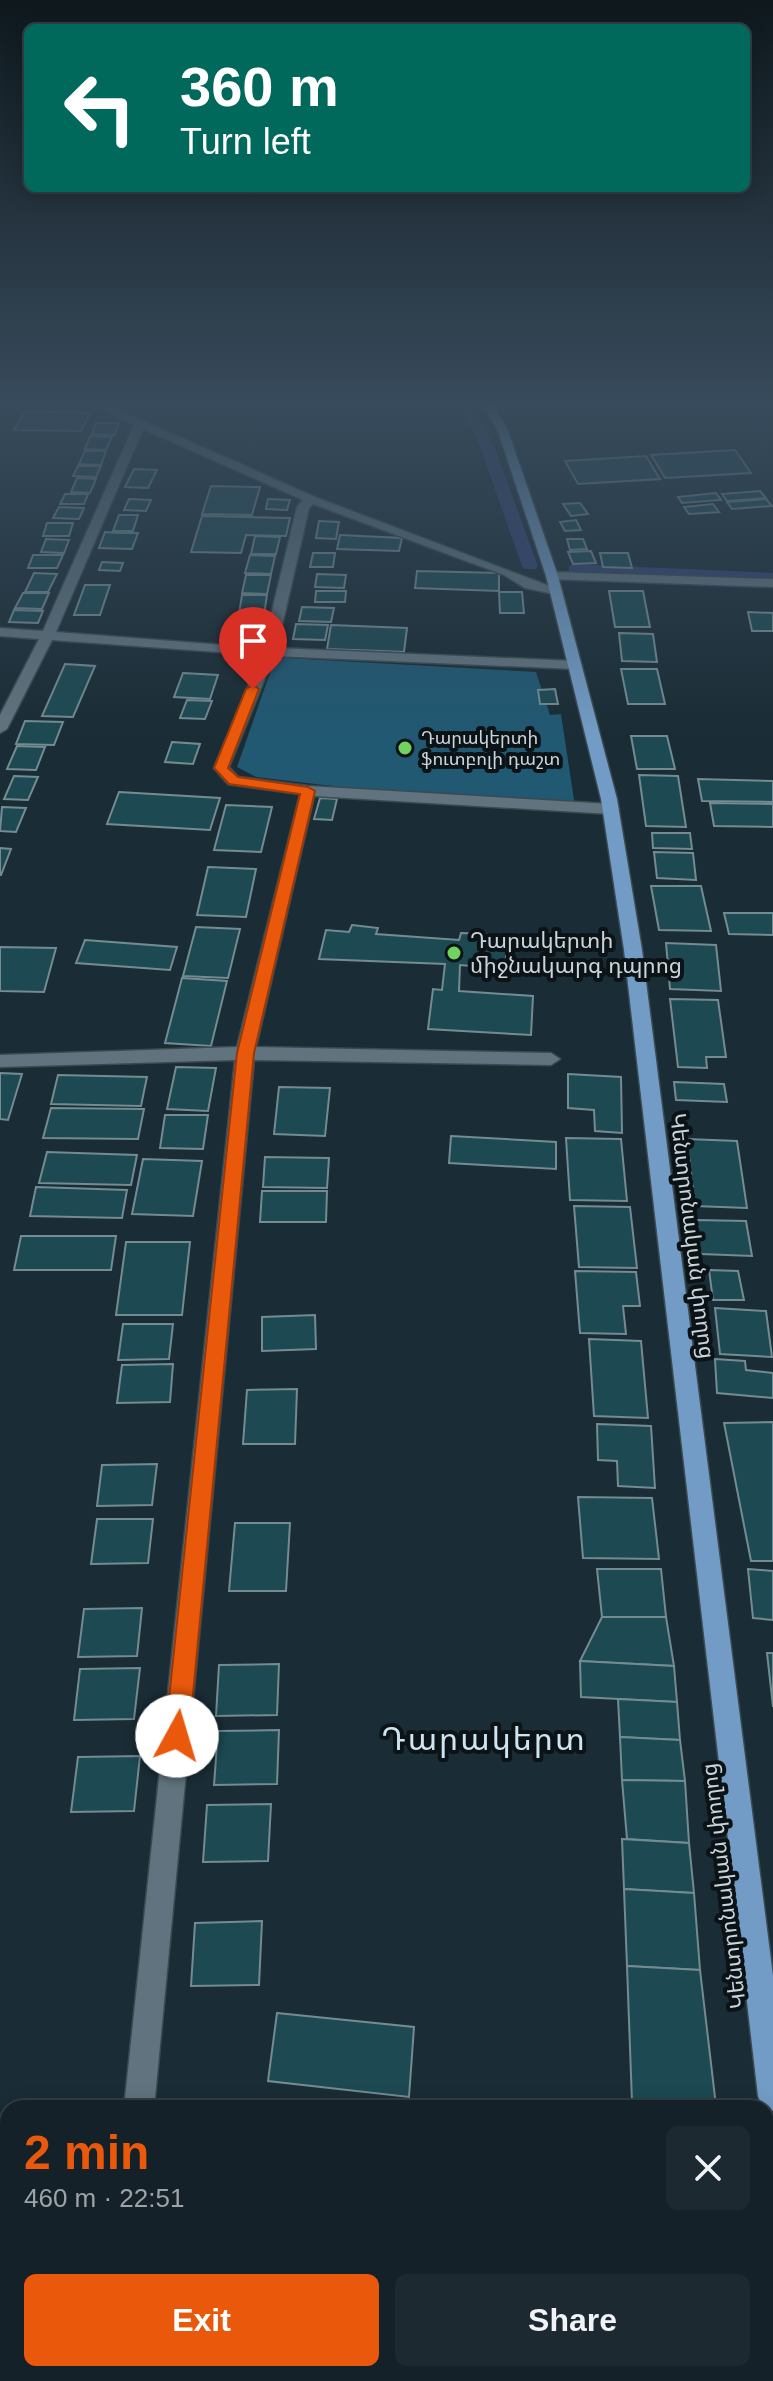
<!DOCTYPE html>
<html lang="en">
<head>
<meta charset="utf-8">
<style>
	:root { --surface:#142128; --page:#1d2930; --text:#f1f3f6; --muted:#9da3a8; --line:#333e45; --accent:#ea580c }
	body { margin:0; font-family:Arial,"Noto Sans Armenian",sans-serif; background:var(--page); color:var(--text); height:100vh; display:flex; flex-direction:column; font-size:30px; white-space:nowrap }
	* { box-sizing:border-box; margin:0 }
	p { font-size:26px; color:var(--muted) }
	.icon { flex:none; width:44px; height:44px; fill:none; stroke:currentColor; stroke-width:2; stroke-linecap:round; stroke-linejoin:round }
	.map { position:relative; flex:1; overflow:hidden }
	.side { position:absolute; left:0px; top:2100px; width:774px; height:282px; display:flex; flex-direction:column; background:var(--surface); border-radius:24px 24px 0 0; box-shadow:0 4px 20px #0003,0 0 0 2px var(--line) }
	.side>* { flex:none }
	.hud { position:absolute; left:24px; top:24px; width:726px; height:168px; border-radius:12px; box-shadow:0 4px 20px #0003,0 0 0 2px var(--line); background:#00695c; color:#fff; overflow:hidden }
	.pin { position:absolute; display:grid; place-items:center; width:68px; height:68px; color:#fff; margin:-82px -34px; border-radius:50% 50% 50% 0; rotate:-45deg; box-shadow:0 0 8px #0007 }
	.pin .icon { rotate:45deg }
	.me { position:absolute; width:88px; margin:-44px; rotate:6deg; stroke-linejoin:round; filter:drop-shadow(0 0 6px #0008) }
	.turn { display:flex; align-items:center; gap:28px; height:168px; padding:0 24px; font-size:36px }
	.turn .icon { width:104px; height:104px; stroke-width:2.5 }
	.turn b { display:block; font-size:56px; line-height:68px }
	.round { display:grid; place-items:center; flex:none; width:84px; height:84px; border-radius:12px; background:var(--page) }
	.headline { display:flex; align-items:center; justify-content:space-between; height:136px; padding:0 24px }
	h1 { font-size:48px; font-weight:700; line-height:60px; color:var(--accent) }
	.button { display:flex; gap:16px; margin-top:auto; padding:16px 24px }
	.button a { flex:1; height:92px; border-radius:12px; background:var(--accent); color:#fff; font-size:32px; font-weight:700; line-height:92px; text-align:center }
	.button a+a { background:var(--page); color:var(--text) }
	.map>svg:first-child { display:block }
	.green { fill:#215872 }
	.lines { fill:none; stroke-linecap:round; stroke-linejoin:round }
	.canal { fill:#324172; fill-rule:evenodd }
	.building { fill:#1d4953; stroke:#738b91; stroke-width:2 }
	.minor-casing { stroke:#3b4a51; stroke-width:3 }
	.major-casing { stroke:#3b4a51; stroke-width:3 }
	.minor { fill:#60737e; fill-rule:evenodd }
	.major { fill:#729cc5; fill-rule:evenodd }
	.route { fill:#ea580c; stroke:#983908; stroke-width:2 }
	.poi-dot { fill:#70d35f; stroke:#0b1317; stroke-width:3 }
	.labels { text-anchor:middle; stroke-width:8; stroke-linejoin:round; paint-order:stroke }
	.far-poi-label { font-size:18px; fill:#cad5db; stroke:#0b1317; text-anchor:start }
	.poi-label { font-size:22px; fill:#cad5db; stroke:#0b1317; text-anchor:start }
	.street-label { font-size:22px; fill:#cad5db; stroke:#0b1317 }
	.near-quarter-label { font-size:32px; letter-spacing:2px; fill:#cee4f0; stroke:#0b1317 }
</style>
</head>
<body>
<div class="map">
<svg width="773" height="2381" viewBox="0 0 773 2381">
	<rect width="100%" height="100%" fill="#1a2c35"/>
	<polygon class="green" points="284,658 536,672 550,715 561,714 576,813 347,798 349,788 256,777 237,767 273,664"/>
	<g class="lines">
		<g class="canal">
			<polygon points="457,400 469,400 494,446 538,566 535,569 525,569 522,566 480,446"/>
			<polygon points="574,564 773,573 773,583 569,572 569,566"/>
		</g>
	</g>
	<g class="building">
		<polygon points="25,411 90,413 81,431 14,430"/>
		<polygon points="96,423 119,423 115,435 92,434"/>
		<polygon points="90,436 112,437 106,450 85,449"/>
		<polygon points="735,450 751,473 665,478 651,455"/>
		<polygon points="85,451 106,451 101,465 79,464"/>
		<polygon points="646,456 660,479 578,484 565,461"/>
		<polygon points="78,466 101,466 96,477 73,476"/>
		<polygon points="134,469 157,470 148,488 125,487"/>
		<polygon points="77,478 96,479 90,493 71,492"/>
		<polygon points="211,486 260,487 252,515 202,514"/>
		<polygon points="760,491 766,498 727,501 722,494"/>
		<polygon points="716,493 721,500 682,503 678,497"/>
		<polygon points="65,494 88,494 84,504 60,504"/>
		<polygon points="129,499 151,500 146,511 124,510"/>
		<polygon points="268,499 290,500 287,510 266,509"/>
		<polygon points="766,499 772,506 732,509 727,502"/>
		<polygon points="580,503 588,514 571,516 563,504"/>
		<polygon points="713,504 719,512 689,514 684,507"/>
		<polygon points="59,507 84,508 79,519 53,518"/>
		<polygon points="119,515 138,515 133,531 113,531"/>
		<polygon points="202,516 290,518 286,536 246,535 241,553 191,552"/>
		<polygon points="576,520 581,530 565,531 560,522"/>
		<polygon points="319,521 339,522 336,539 316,538"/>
		<polygon points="47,523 73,523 69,536 43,536"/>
		<polygon points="105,532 120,533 138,533 132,549 99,548"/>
		<polygon points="340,535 402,538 399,551 337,549"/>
		<polygon points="255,536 280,537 276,554 251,554"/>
		<polygon points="46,539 69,540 64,553 41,552"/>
		<polygon points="567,539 583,539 587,549 570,550"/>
		<polygon points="591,551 596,563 573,564 568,552"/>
		<polygon points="313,553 335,553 333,567 310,567"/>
		<polygon points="600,553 628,553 632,568 603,567"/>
		<polygon points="33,555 63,555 57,568 28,568"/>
		<polygon points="250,555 275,556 271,574 245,573"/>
		<polygon points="102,562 123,563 120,571 99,570"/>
		<polygon points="417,571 499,573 499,591 415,588"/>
		<polygon points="34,573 57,574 48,592 25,592"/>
		<polygon points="317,574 346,575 344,588 315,587"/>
		<polygon points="246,575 271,575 267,594 242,593"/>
		<polygon points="85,585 110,585 100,615 74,615"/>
		<polygon points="316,591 346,591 345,602 315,602"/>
		<polygon points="609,591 643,591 650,627 615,627"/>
		<polygon points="499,592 522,592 524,613 500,613"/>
		<polygon points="23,593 49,593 42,609 15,608"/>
		<polygon points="242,595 267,595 264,615 239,614"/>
		<polygon points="302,607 334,608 331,622 299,621"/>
		<polygon points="14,610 43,611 38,623 9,622"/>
		<polygon points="748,612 773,613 773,631 752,631"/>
		<polygon points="235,615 262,616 257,637 230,636"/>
		<polygon points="296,624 328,625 325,640 293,639"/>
		<polygon points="331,625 407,628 404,652 327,649"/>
		<polygon points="619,633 653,634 657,662 622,661"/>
		<polygon points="65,664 95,666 73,717 42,716"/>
		<polygon points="621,669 657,669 665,704 628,704"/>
		<polygon points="183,673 218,675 210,699 174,697"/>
		<polygon points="555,689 558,704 540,704 538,690"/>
		<polygon points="187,700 212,701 205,719 180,718"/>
		<polygon points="25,721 63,722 54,745 16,744"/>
		<polygon points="631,736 667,736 675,769 637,769"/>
		<polygon points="172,742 200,744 193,764 165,762"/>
		<polygon points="17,746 45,747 36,770 7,769"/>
		<polygon points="639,775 678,776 686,827 646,826"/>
		<polygon points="14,776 38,777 28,800 4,799"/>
		<polygon points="698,779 773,781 773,802 702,801"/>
		<polygon points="119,792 220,798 210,830 107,824"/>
		<polygon points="320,798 337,799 332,820 314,819"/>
		<polygon points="710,803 773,804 773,827 714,826"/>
		<polygon points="226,805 272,807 261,852 214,850"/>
		<polygon points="2,807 26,808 16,832 0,831"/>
		<polygon points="652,833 690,833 692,849 653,848"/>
		<polygon points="0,848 11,849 1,875 0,875"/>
		<polygon points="654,852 693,853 696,880 657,878"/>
		<polygon points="208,867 256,869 246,917 197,915"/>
		<polygon points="651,886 701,886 711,931 659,930"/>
		<polygon points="724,913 773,913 773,935 729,934"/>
		<polygon points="352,925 378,928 376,934 459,940 461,933 487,934 490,942 507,943 505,969 460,965 459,991 533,996 531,1035 428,1029 433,989 442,990 445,964 319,959 326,930 349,932"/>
		<polygon points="196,927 240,929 228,978 183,976"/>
		<polygon points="85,940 177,947 170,970 76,963"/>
		<polygon points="666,943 716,945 721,991 670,989"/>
		<polygon points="0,947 56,948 44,992 0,991"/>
		<polygon points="182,978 227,981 211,1046 165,1043"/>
		<polygon points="670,999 718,1000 726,1057 706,1057 707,1068 678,1067"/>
		<polygon points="176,1067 216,1068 208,1111 167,1109"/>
		<polygon points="0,1073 22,1074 8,1120 0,1119"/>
		<polygon points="568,1074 621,1077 622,1133 595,1131 594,1110 568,1108"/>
		<polygon points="58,1075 147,1077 141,1106 51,1104"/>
		<polygon points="674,1082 724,1084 727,1102 676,1100"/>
		<polygon points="279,1087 330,1088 325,1136 274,1134"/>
		<polygon points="51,1108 144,1109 138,1139 43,1138"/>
		<polygon points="165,1115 208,1115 203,1149 160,1148"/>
		<polygon points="451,1136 556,1142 556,1169 449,1163"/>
		<polygon points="566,1138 621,1139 627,1201 570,1200"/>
		<polygon points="687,1139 737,1141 747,1208 695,1206"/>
		<polygon points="47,1152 137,1155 131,1185 39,1183"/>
		<polygon points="265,1157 329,1158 327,1188 263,1187"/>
		<polygon points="143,1159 202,1161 193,1216 132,1214"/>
		<polygon points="36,1187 127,1190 122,1218 30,1216"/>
		<polygon points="262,1191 327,1191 326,1222 260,1222"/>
		<polygon points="574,1206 630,1207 637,1268 579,1267"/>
		<polygon points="696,1220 746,1221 752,1256 701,1254"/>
		<polygon points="21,1236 116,1236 111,1270 14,1270"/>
		<polygon points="126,1242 190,1242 182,1315 116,1315"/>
		<polygon points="709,1270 738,1271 744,1300 713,1300"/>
		<polygon points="575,1271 636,1272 640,1306 623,1306 626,1334 580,1333"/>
		<polygon points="715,1308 766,1311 772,1357 720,1354"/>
		<polygon points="315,1315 316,1349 262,1351 262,1317"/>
		<polygon points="123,1324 173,1324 169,1359 118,1360"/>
		<polygon points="589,1339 641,1341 648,1418 594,1416"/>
		<polygon points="715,1359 745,1361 746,1370 773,1373 773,1398 717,1393"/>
		<polygon points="173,1364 170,1402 117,1403 122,1365"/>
		<polygon points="297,1389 295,1444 243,1444 247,1390"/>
		<polygon points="773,1422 773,1561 751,1561 724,1423"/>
		<polygon points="597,1424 651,1426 655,1488 618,1486 617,1461 598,1460"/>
		<polygon points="157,1464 152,1505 97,1506 102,1465"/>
		<polygon points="578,1497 652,1498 659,1559 583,1558"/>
		<polygon points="97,1519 153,1519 148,1563 91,1564"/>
		<polygon points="235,1523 290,1523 286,1591 229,1591"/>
		<polygon points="597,1569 661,1569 666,1617 602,1617"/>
		<polygon points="748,1569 773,1571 773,1620 753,1618"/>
		<polygon points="142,1608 137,1656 78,1657 84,1609"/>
		<polygon points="602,1617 666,1617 674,1666 580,1661"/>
		<polygon points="767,1653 773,1653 773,1707"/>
		<polygon points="580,1661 674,1666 677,1702 581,1697"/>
		<polygon points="279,1664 277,1715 216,1716 219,1665"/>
		<polygon points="140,1668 134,1719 74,1720 80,1669"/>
		<polygon points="618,1699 677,1702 680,1740 620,1737"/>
		<polygon points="279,1730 277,1784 214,1785 218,1731"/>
		<polygon points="620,1737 680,1740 685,1781 622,1780"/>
		<polygon points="140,1756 134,1811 71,1812 78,1757"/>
		<polygon points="622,1780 685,1781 689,1843 627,1839"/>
		<polygon points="271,1804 268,1861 203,1862 207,1805"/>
		<polygon points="622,1839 689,1843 694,1893 624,1889"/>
		<polygon points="624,1889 694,1893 700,1970 627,1966"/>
		<polygon points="262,1921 259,1985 191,1986 195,1923"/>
		<polygon points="627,1966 700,1970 716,2106 632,2102"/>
		<polygon points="277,2013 414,2027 409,2097 268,2081"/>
		<polygon points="622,2102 716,2106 716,2108 622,2108"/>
		<polygon points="767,2344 768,2381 608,2381 608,2374 766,2374"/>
	</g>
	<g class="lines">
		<defs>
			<g id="minor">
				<path d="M82,400H96L315,497L560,590L554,594L525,588L504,575L313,504L309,508L277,648L575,661L582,665L575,669L274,656L229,767L238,777L308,786L611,804L619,809L611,814L314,796L256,1047L551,1053L560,1059L551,1065L254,1060L154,2108H124L235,1060L0,1067V1055L237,1047L300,794L228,784L214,768L261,655L52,640L7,729L0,733V715L39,639L0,636V628L43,631L134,425ZM143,429L303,500L297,507L263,648L56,632Z"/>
				<polygon points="552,572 773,579 773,587 548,579 548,573"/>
				<rect x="0" y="2250" width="8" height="32"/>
				<rect x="766" y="2279" width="7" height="34"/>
				<polygon points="93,2374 127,2374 126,2381 92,2381"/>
			</g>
			<polygon id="major" points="481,400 491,400 508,431 558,576 617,799 642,950 773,1976 773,2111 762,2107 758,2096 624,950 601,799 546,576 498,431"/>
		</defs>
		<use href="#minor" class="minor-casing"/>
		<use href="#major" class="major-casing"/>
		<use href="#minor" class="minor"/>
		<use href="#major" class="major"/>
	</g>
	<linearGradient id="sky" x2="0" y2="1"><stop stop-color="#0e181d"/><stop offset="0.55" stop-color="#384b5c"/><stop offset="1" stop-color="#384b5c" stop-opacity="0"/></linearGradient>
	<rect width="773" height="733" fill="url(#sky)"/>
	<polygon class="route" points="253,685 259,689 228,768 238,777 308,787 315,791 254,1053 189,1736 185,1744 177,1748 168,1744 165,1736 237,1053 300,794 229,784 214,768 246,689"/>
	<g class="poi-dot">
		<circle cx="405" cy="748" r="8"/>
		<circle cx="454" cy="953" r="8"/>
	</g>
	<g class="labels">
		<g class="far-poi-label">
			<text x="421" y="744">Դարակերտի<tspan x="421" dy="21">ֆուտբոլի դաշտ</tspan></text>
		</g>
		<g class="poi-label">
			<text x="470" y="948">Դարակերտի<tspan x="470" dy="25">միջնակարգ դպրոց</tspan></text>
		</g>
		<g class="street-label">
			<text transform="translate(693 1236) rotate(83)" y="8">Կենտրոնական փողոց</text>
			<text transform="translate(723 1886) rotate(-97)" y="8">Կենտրոնական փողոց</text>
		</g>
		<g class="near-quarter-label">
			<text x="484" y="1750">Դարակերտ</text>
		</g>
	</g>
</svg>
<div class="pin" style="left:253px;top:689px;background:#d93025"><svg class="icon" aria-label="arrive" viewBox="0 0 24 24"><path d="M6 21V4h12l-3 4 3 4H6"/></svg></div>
<svg class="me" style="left:177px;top:1736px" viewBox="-20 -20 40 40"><circle r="19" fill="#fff"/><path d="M0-13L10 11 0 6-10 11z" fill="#ea580c"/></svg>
<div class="hud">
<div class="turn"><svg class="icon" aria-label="left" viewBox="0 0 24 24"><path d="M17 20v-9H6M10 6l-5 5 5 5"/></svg><div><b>360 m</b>Turn left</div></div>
</div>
<section class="side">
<div class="headline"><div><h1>2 min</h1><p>460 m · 22:51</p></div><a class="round"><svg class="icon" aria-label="close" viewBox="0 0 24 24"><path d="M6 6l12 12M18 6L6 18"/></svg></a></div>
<div class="button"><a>Exit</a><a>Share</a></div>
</section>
</div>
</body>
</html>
